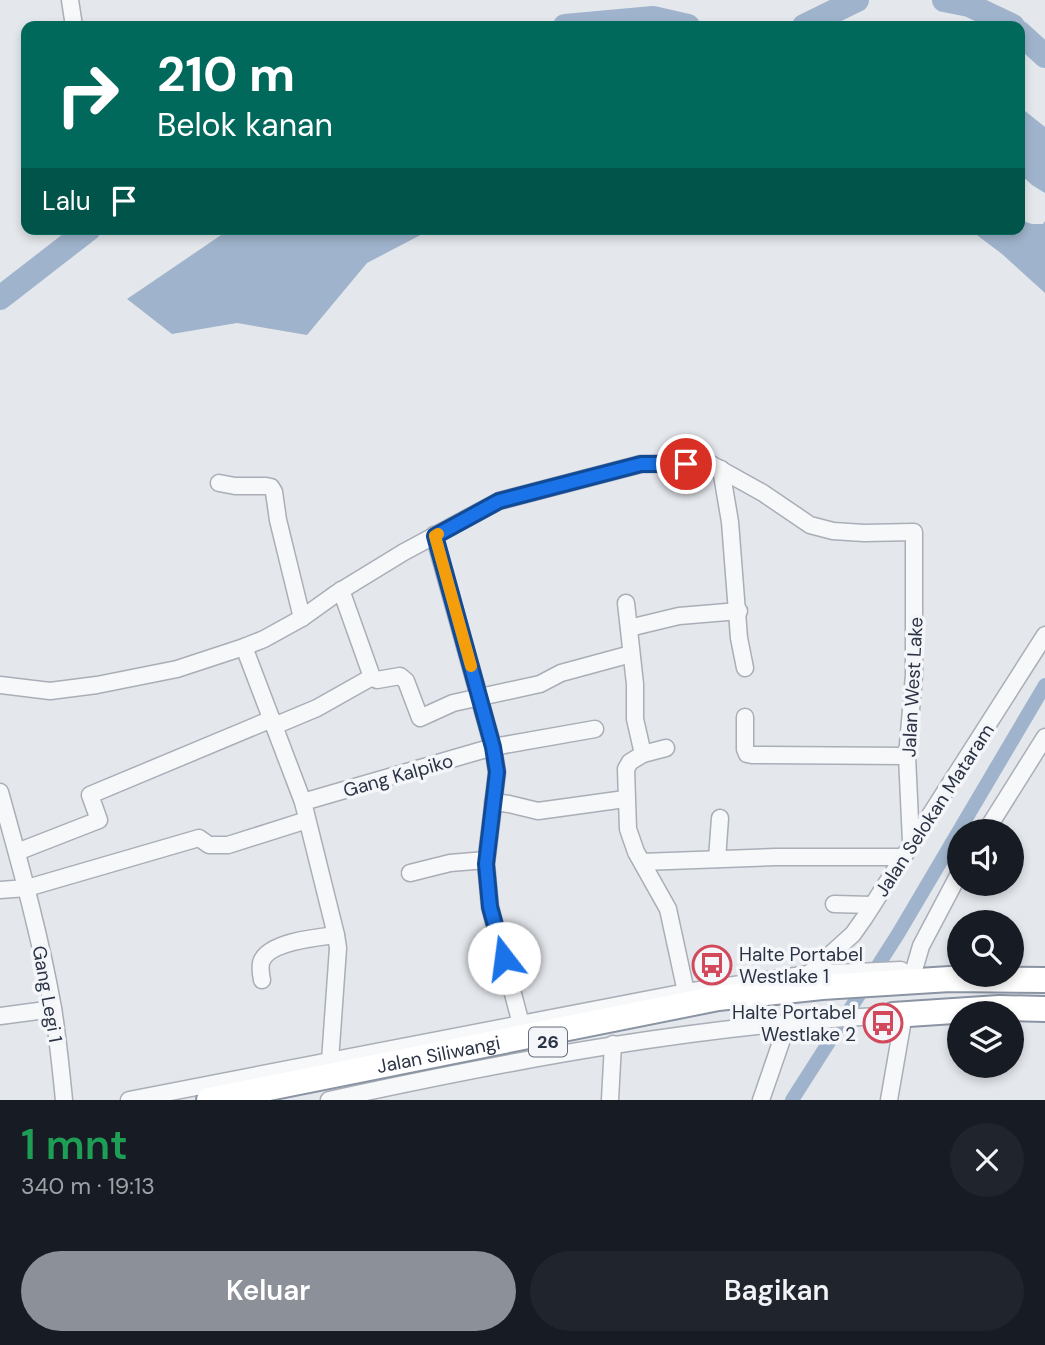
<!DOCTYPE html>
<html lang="id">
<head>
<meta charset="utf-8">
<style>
	:root { --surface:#171b24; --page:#20242c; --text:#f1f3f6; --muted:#9ea1a6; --accent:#8c9099 }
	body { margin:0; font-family:"DM Sans",sans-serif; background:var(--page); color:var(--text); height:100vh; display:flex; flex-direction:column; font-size:26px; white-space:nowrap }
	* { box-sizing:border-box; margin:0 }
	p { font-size:23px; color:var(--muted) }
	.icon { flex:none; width:38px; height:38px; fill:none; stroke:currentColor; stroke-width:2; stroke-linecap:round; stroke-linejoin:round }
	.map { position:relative; height:1100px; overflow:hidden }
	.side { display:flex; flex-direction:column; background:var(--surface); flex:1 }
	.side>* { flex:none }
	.top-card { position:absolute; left:21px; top:21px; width:1004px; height:214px; border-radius:14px; box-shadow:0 4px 10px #0003; background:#00695c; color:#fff; overflow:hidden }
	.fabs { position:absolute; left:947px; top:819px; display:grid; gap:14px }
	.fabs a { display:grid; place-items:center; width:77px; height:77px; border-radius:50%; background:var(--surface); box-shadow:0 4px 10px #0003; font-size:35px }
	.pin { position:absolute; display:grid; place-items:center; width:60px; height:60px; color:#fff; margin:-30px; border:4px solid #fff; border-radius:50%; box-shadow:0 2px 7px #0007 }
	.me { position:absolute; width:77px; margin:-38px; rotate:345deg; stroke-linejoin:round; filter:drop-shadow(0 0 5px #0008) }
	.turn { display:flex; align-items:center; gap:24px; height:147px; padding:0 21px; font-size:32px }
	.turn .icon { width:91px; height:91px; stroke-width:2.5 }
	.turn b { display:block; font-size:49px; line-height:60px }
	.then { display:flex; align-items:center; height:66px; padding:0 21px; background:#0003; gap:14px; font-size:26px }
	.round { display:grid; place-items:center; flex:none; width:74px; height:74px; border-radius:37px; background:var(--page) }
	.headline { display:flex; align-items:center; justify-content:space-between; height:119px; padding:0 21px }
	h1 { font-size:42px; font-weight:600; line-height:52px; color:#1e9e55 }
	.action { display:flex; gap:14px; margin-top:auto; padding:14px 21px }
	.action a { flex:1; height:80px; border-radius:42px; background:var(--accent); color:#fff; font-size:28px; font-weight:600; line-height:80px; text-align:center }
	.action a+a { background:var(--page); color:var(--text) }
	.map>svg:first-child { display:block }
	.water { fill:#9fb4cc }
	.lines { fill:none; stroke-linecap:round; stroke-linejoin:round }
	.canal { stroke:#9fb4cc; stroke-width:14 }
	.river { stroke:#9fb4cc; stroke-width:24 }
	.minor-casing { stroke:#a9aeb7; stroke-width:19 }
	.highway-casing { stroke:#8b94a3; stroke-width:28 }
	.minor { stroke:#f7f8fa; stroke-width:16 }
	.highway { stroke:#fff; stroke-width:24 }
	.route-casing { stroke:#114b97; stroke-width:18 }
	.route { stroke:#1a73e8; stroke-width:12 }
	.slow { stroke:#f59e0b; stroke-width:12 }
	.labels { text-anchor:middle; stroke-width:7; stroke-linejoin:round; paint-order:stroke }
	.shield { fill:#f4f6f9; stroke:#676e7b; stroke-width:2 }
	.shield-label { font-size:18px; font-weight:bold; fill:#2b3445 }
	.street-label { font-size:19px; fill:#2b3445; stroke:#f4f6f9 }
	.poi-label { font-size:19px; fill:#2b3445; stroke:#f4f6f9; text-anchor:start }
</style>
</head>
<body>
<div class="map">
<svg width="1045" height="1100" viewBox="0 0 1045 1100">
	<rect width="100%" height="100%" fill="#e4e7ec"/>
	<g class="water">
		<polygon points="1020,107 1045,127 1045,193 1032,185 1020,174"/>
		<polygon points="1020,220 1032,224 1043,224 1045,221 1045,293 1002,254 969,229 1020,229"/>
		<polygon points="230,229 432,229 367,263 307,335 237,323 172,334 127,299"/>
	</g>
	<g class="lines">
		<polyline class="canal" points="792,1100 898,934 1045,685"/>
		<g class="river">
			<polyline points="944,0 969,5 1013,26"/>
			<polyline points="565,26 653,18 688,26"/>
			<polyline points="804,26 857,0"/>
			<polyline points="1020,33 1045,56"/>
			<polyline points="0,298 89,229"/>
		</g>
		<defs>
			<g id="minor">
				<polyline points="70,0 74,26"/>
				<polyline points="721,469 730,522 739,638 745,668"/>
				<polyline points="219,483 235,486 266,486 271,487 274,492 278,520 302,618"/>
				<polyline points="434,535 493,747 497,772 486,864 490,907 521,1024"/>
				<polyline points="341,590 372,677 377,680 400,676 406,681 420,718 453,703 540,684 561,673 631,654"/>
				<polyline points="626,603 635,684 635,719 643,754 630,762 626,769 628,829 636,852 668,909 686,992"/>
				<polyline points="629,628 679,616 739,611"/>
				<polyline points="244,647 303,802 336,935 338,948 330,1061"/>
				<polyline points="0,685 50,691 97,685 177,669 244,647 264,639 302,618 337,593 404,552 499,501 641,464 709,463 763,493 810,525 833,531 864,533 914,532 914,675 907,756 911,842"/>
				<polyline points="745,717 745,749 747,754 752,755 907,756"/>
				<polyline points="274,726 317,708 372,677"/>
				<polyline points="643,754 666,748"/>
				<path d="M0,792C20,864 40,935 53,1008C58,1039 61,1070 64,1100"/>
				<polyline points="303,802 493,747 595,729"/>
				<polyline points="493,802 509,804 538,811 625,799"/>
				<polyline points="986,831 1045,737"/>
				<polyline points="17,852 99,820 90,795 272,719"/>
				<polyline points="717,859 720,818"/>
				<polyline points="642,862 775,857 903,857"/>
				<polyline points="410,873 450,863 486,860"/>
				<polyline points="0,890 27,888 199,838 209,845 228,845 307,820"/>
				<polyline points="834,904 872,905"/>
				<polyline points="914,970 921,946 959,874"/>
				<polyline points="809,974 853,934 865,917 1045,635"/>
				<path d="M262,980C261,975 260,968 261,963C266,942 319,937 336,935"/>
				<polyline points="0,1016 53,1009"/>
				<polyline points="129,1100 686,992 809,974 901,970"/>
				<path d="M329,1100C517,1059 700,1025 893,1015"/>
				<polyline points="610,1100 613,1044"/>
				<polyline points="761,1100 788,1022"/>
				<polyline points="889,1100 904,1014"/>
			</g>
			<g id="highway">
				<polyline points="893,1015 999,1008 1045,1009"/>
				<path id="s1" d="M209,1100L718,998L822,987L950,979L1045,980"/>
			</g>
		</defs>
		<use href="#minor" class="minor-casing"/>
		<use href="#highway" class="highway-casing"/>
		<use href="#minor" class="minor"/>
		<use href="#highway" class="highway"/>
	</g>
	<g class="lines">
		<defs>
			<polyline id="route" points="504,958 490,907 486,864 497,772 493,747 435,536 499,501 641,464 686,464"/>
		</defs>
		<use href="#route" class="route-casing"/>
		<use href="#route" class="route"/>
		<polyline class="slow" points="438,534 435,536 471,666"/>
	</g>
	<defs>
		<symbol id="bus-ring" viewBox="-11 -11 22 22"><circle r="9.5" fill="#f4f6f9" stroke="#d1495b" stroke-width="1.5"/><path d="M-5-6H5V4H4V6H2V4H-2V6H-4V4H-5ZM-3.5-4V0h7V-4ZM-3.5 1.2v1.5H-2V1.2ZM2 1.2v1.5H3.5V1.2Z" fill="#d1495b"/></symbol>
	</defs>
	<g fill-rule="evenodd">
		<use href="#bus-ring" x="690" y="943" width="44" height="44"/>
		<use href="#bus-ring" x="861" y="1001" width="44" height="44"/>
	</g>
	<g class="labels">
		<rect class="shield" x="529" y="1027.5" width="38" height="29" rx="5"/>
		<g class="shield-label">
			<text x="548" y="1048">26</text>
		</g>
		<g class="street-label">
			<text transform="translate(912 687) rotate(-87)" y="7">Jalan West Lake</text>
			<text transform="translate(398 775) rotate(-16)" y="7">Gang Kalpiko</text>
			<text transform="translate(934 810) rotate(-57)" y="7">Jalan Selokan Mataram</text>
			<text transform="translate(48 994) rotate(80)" y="7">Gang Legi 1</text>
			<text dy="7" stroke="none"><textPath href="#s1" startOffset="234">Jalan Siliwangi</textPath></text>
		</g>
		<g class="poi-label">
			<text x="739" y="961">Halte Portabel<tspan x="739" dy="22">Westlake 1</tspan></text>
			<text x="856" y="1019" text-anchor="end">Halte Portabel<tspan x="856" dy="22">Westlake 2</tspan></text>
		</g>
	</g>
</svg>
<div class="fabs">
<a><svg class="icon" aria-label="sound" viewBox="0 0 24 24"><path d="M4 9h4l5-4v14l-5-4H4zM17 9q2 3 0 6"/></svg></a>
<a><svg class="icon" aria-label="search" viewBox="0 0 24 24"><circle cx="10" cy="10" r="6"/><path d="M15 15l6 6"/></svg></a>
<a><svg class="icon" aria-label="layers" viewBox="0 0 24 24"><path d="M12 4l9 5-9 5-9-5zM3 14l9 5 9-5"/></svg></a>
</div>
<div class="pin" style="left:686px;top:464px;background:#d93025"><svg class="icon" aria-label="arrive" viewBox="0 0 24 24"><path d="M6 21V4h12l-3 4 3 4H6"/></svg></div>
<svg class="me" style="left:504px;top:958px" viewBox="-20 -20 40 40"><circle r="19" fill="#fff"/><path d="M0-13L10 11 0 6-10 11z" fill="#1a73e8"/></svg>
<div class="top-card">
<div class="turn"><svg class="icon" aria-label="right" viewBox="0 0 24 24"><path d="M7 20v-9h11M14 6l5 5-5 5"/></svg><div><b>210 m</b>Belok kanan</div></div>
<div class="then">Lalu<svg class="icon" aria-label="arrive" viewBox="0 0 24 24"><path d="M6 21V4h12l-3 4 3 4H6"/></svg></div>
</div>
</div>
<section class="side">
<div class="headline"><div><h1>1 mnt</h1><p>340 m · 19:13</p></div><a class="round"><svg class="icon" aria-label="close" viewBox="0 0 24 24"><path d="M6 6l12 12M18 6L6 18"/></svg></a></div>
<div class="action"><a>Keluar</a><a>Bagikan</a></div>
</section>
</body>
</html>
